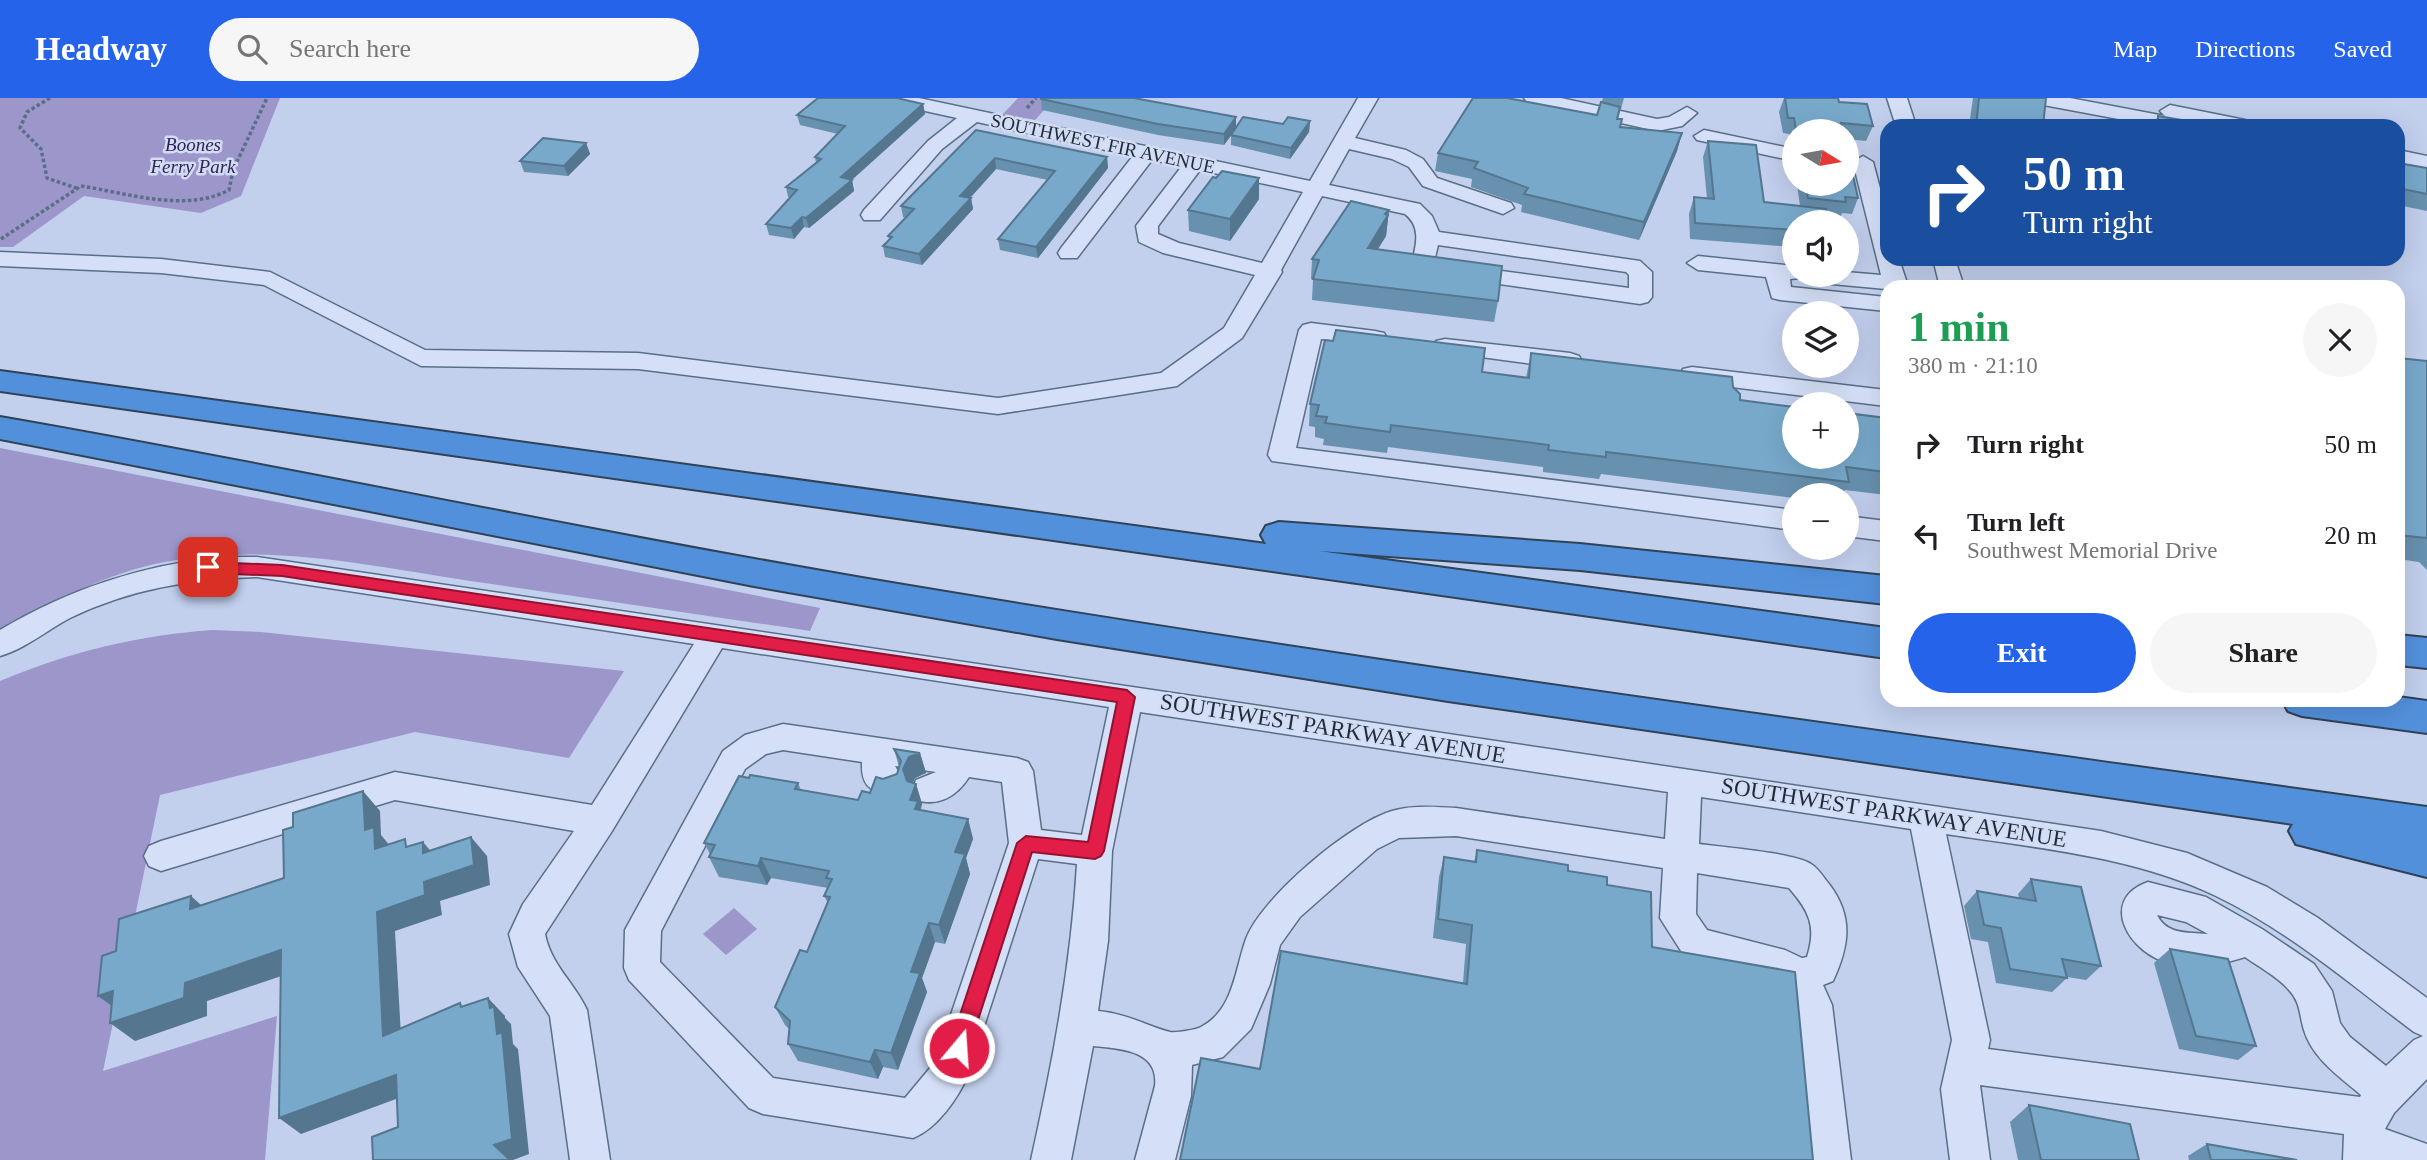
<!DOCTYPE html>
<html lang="en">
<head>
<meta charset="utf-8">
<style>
	:root { --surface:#fff; --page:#f6f6f6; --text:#202124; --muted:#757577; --accent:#2563eb }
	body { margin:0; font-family:Georgia,serif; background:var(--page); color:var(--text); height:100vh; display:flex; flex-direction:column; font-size:26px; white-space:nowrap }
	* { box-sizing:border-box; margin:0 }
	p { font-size:23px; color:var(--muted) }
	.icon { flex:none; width:38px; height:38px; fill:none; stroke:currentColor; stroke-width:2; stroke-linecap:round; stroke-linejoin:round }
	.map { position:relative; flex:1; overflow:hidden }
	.details { position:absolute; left:1880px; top:182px; width:525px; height:427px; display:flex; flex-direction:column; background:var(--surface); border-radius:21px; box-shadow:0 7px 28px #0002 }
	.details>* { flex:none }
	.guide { position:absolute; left:1880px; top:21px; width:525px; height:147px; border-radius:21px; box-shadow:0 7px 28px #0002; background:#1a4fa0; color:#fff; overflow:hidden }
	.needle { width:46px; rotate:101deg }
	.tools { position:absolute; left:1782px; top:21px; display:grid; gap:14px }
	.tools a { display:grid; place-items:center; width:77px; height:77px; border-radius:50%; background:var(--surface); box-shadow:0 7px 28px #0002; font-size:35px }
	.pin { position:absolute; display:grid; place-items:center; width:60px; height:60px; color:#fff; margin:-30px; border-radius:14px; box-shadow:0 4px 10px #0006 }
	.me { position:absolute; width:77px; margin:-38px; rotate:18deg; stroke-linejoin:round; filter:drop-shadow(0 0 5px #0008) }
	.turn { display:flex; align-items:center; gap:24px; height:147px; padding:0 28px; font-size:32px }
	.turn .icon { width:91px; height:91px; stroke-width:2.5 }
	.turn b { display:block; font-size:49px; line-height:60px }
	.round { display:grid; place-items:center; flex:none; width:74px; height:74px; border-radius:37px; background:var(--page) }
	.overview { display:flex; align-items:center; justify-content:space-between; height:119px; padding:0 28px }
	h1 { font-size:42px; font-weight:700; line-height:52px; color:#1e9e55 }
	.button { display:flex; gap:14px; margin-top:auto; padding:14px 28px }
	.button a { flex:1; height:80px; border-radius:42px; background:var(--accent); color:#fff; font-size:28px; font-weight:700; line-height:80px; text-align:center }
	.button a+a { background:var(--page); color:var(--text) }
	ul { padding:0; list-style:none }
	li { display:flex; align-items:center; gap:21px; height:91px; padding:0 28px }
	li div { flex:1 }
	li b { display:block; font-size:26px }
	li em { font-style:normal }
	header { display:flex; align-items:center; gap:42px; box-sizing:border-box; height:98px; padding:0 35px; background:var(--accent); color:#fff }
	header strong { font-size:33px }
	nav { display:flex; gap:38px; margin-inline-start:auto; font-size:24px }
	.search { width:490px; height:63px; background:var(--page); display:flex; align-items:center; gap:18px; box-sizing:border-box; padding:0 24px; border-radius:38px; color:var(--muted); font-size:26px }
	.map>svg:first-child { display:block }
	.green { fill:#9c96cb }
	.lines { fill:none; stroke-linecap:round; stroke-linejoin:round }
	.minor-casing { stroke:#596f87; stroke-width:3 }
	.highway-casing { stroke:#2e4355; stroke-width:4 }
	.path { stroke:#596f87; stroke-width:3.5; stroke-dasharray:3.5 2.5; stroke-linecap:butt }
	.minor { fill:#d5e0f8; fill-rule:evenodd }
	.highway { fill:#5390dc; fill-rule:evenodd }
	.wall { fill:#6791af }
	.shaded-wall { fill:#54768e }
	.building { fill:#78a9cb; stroke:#54768e; stroke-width:2 }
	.route { fill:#e11d48; stroke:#92132f; stroke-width:2 }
	.labels { text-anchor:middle; stroke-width:5; stroke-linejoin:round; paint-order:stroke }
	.far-street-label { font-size:19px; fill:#1e2b37; stroke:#d2dcf5 }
	.far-park-label { font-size:19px; font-style:italic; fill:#302453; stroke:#d2dcf5 }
	.street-label { font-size:23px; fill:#1e2b37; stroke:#d2dcf5 }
</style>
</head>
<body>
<header>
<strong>Headway</strong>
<div class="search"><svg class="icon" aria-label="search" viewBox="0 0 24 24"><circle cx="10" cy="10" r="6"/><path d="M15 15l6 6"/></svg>Search here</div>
<nav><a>Map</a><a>Directions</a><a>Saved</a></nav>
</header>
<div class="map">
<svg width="2427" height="1062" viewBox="0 0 2427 1062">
	<rect width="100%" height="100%" fill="#c2cfed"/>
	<g class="green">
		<polygon points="0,0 280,0 241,98 201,115 84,98 13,149 0,149"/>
		<polygon points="1018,0 1055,0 1035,22 1003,16"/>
		<path d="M0,350L820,510L810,533C696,516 583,499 470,483C366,467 259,443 155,466C100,478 49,507 0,533Z"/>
		<path d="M213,532L261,534L624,573L569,660L415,634L160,697L103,973L277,918L265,1062H0V583C69,554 139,537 213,532Z"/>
		<polygon points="734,810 757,831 726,857 703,836"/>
	</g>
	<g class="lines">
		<defs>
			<g id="minor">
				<path d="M881,0H919L1310,83L1358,0H1378L1355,40L1406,52L1423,61L1437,80L1511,105L1514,110L1503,116L1423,88L1409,69L1392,61L1349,51L1329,87L1420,106L1432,118L1439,134L1640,163L1652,174V199L1648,204L1640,206L1414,174L1411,169C1415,150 1423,130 1405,116L1322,98L1281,172L1282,174L1242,240L1177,288L998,316L638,271L421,268L264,187L161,175L0,168V154L161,161L270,174L425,252L638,255L998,300L1161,275L1224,230L1255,177L1163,155L1139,144L1136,128L1182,68L1152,62L1077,160H1061L1058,155L1061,150L1133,58L977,24L942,51L880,122H864L861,117L864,112L928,43L957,20L884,4ZM1200,72L1303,94L1262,165L1179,145L1158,136V128ZM1438,147L1626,174L1629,177V190L1434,164Z"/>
				<polygon points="1524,0 1561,0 1657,21 1669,19 1687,9 1697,15 1682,28 1657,33 1527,4"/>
				<polygon points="1887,0 1907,0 1916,28 1896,28"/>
				<polygon points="2028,0 2070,0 2165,18 2160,13 2170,7 2245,22 2255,28 2215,28 2195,24 2198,28 2156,28 2038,6"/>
				<polygon points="1704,32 1794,51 1794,63 1697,42 1694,38"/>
				<polygon points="2398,52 2427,58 2427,70 2398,64"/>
				<polygon points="1863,58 1873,64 1886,113 1886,161 1899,161 1907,185 1904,189 1886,191 1810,184 1801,180 1790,181 1791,189 1886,199 1886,213 1780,202 1772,200 1766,179 1698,172 1687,165 1698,158 1794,168 1794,177 1846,177 1846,174 1881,177 1853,64"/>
				<polygon points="1933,161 1955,161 1964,189 1940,189"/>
				<polygon points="1311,225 1375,233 1384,235 1387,240 1384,245 1375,247 1321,241 1296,350 1794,412 1794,432 1272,363 1268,357 1299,232 1303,227"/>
				<polygon points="1445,241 1570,255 1579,258 1582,263 1579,268 1570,271 1436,253 1433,248 1436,243"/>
				<polygon points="1692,269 1886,292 1886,308 1683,283 1680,277 1683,271"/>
				<polygon points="1846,418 1886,423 1886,443 1846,438"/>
				<path d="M222,459H257L2101,733L2187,755L2267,789L2318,820L2427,900V981L2394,1015L2385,1031L2427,1046V1062H2343L2344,1036L1980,987L1990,1062H1950L1941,991L1952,942L1911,731L1701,699L1699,746C1721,749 1796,755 1811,766C1818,770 1824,780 1829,786C1854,819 1849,848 1833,883L1823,887L1832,907L1851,1062H1811L1796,909L1786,890L1776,883L1683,856L1660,820L1663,770L1456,738L1399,740L1377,751L1300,819L1280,847L1270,886L1251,931L1223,959L1192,967L1191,998L1175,1062H1135L1155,988C1159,952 1121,951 1093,948L1071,1062H1031C1053,963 1071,867 1077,766L1038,761L969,975C959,999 937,1031 913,1040L763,1016L749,1010L629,882L624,870L625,832L723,653L745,637L783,626L1017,660L1028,664L1033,673L1041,732L1082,737L1109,609L722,550L612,733L545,836C551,867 574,884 587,912L610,1062H570L550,918L518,869L509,836L523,806L574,733L395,702L161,773L149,768L144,758L149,748L161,743L395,674L592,707L694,546L257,479C191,481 130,491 70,520C47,532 25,551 0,558V532C69,491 142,467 222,459ZM1140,614L1668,694L1665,741L1456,710C1435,709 1412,707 1392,713C1350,725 1261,800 1246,841C1235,871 1234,912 1201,929C1195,932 1176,935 1170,934C1144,927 1128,916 1098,913L1108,843L1112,753ZM783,652L862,664C861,686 868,692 889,699L901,695L905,685L895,668L936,674L916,682L912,692L916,702C939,709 957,698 969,679L1002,684L1009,745L935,964L905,1000L773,980L660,864L661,833L745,671L766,656ZM1946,736C2036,750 2133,758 2216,798C2289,833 2350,886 2414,934L2423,938L2414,942L2386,968L2350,939L2340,925L2332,893L2314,866L2262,831L2206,799L2148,784C2097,802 2130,857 2170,865C2197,871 2219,867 2245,859C2259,869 2278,879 2289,892C2301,905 2299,916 2304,932C2312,960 2340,979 2361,997L2360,999L1988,951L1990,942ZM1697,775L1789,790C1809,813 1817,828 1807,859L1802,860L1785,852L1707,832L1696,816ZM2157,817L2186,824L2208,836C2187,834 2167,837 2157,817Z"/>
			</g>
			<g id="highway">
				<polygon points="0,273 1266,446 1261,437 1266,428 1279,424 1580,446 1886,478 1886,506 1580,472 1319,453 1886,530 1886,560 0,293"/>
				<path d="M0,319C288,369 574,431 862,480C1382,568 1905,636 2427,709V779L2296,746L2289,733L2293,726L1448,603L1057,541L754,488L0,341Z"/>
				<polygon points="2398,537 2427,540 2427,570 2398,567"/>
				<polygon points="2398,599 2427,603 2427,635 2302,618 2288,613 2282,602 2398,602"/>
			</g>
		</defs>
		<use href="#minor" class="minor-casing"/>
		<use href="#highway" class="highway-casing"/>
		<g class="path">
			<polyline points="50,0 27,14 20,30 41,51 47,80 76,90"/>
			<polyline points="1027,10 1036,0"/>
			<path d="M1,141L81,88C127,95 186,115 229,92L233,72L267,0"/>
		</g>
		<use href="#minor" class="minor"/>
		<use href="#highway" class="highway"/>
	</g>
	<g class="wall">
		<polygon points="1041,0 1236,19 1236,29 1283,26 1310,23 1309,34 1290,61 1231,47 1231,38 1224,47 1158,37 1042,12"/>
		<polygon points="1603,0 1624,0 1618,21 1620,29 1682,35 1677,53 1639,142 1521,114 1522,107 1471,89 1472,81 1435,73 1438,55 1597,17"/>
		<polygon points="1784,0 1838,0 1839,4 1873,28 1866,43 1846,41 1846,33 1794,33 1794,49 1791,48 1789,36 1783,35 1779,14"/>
		<polygon points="1973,0 2046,0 2043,28 1969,28"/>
		<polygon points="923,6 925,16 852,82 854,93 809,130 804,129 794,141 769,137 766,126 790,99 788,99 786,89 816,65 815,59 838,36 800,27 797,17"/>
		<polygon points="2158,18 2194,28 2152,28"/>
		<polygon points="976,32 1107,59 1108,70 1038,160 1000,152 998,141 1048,82 996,71 970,100 971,100 973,111 922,167 885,159 883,148 889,141 888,138 906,120 903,119 901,108"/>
		<polygon points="1708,43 1764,104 1800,108 1797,86 1846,86 1858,100 1852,116 1842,115 1840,120 1827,119 1794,124 1794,149 1690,141 1689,116 1694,99 1707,101 1703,59"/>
		<polygon points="586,45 590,56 568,78 524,74 520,63"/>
		<polygon points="2398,65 2427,70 2427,113 2398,107"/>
		<polygon points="1259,101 1230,143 1189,133 1188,112"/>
		<polygon points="1389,112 1386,138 1378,151 1498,203 1494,224 1312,202 1313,182 1311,181 1312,161"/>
		<polygon points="1531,255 1733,289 1740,302 1886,320 1886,397 1845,392 1843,397 1794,397 1794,400 1601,376 1599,381 1543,374 1543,369 1388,349 1387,355 1323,347 1324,341 1315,339 1315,329 1309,328 1310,306 1526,280"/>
		<polygon points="2398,260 2427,263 2427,472 2419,464 2398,461"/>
		<polygon points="894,651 920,655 926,675 915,680 913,685 916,686 922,706 921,712 968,721 973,741 966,760 970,776 945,846 935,844 922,880 927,894 898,972 883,969 878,981 798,963 788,946 789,931 785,927 775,909 807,854 828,805 824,798 828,790 771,780 767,787 719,779 709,759 710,756 704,745 749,680 798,685 801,692 858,702 870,695 883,681 897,676 899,669"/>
		<polygon points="1477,752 1568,773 1607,787 1652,849 1260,971 1463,885 1466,846 1433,840 1439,779 1444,759 1474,764"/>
		<polygon points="2031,781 2101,868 2086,882 2067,879 2067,880 2052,894 1996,885 1988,844 1971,841 1964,808 1977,793 2019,800 2018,796"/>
		<polygon points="2170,851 2256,948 2238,962 2179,951 2154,865"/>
		<polygon points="2029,1007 2139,1062 2018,1062 2010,1024"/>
		<polygon points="2207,1046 2297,1062 2189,1062 2188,1058"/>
	</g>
	<g class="shaded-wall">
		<polygon points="923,6 925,16 847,86 852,82 854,93 809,130 806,120 841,79"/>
		<polygon points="1236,19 1236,30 1224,47 1224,36"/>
		<polygon points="1310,23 1309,34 1290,61 1291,50"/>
		<polygon points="1682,35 1677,53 1639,142 1644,124"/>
		<polygon points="586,45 590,56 568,78 564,68"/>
		<polygon points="1107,59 1108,70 1038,160 1036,149"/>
		<polygon points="995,60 996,71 962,109 960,98"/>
		<polygon points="1259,80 1259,101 1230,143 1230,121"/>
		<polygon points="971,100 973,111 922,167 919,156"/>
		<polygon points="1389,112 1386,138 1366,170 1368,150"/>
		<polygon points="802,119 804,129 794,141 791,130"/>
		<polygon points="920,655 926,675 915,680 910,691 903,671 909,659"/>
		<polygon points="916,686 922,706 920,711 924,724 921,731 910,702"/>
		<polygon points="363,693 380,713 381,737 391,749 375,751 365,732"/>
		<polygon points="968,721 973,741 966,760 970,776 945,846 939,827 955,754"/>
		<polygon points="471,739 487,758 490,787 440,803 442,817 395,833 402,955 383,938 377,814 424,784"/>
		<polygon points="423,744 439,763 423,755"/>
		<polygon points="761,760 771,780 767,787 758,768"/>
		<polygon points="191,798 212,817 190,811"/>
		<polygon points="929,825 935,844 922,880 927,894 898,972 891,955 911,874"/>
		<polygon points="281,852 302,871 207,903 207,918 135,943 110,925 185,885"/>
		<polygon points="113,893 123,916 98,898"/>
		<polygon points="488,900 505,918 505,920 511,926 513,946 518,951 529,1056 513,1062 510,1062 494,1047 497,936 490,910"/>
		<polygon points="875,952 883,969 878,981 870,964"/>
		<polygon points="396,977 415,994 301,1036 279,1020"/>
	</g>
	<g class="building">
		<polygon points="818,0 897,0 923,6 841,79 852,82 806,120 802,119 791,130 766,126 797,92 786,89 821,61 815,59 845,28 797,17"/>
		<polygon points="1041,0 1134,0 1236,19 1224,36 1158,26 1041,1"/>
		<polygon points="1473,0 1507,0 1597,17 1601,4 1620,9 1617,21 1622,21 1620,29 1682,35 1644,124 1524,96 1528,90 1474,70 1478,64 1438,55"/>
		<polygon points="1785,0 1838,0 1839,4 1867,6 1873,28 1841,25 1843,33 1799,33 1796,32 1794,20 1788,20"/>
		<polygon points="1979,0 2046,0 2043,28 1976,28"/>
		<polygon points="2158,18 2193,24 2194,28 2158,28"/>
		<polygon points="1243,19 1283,26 1288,19 1310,23 1291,50 1231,37"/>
		<polygon points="976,32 1107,59 1036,149 998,141 1055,73 995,60 960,98 971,100 919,156 883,148 892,139 888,138 914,111 901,108"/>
		<polygon points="543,40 586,45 564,68 520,63"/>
		<polygon points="1708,43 1756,47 1764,104 1826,111 1828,124 1794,124 1794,132 1695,125 1694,99 1714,101"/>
		<polygon points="1846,46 1858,100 1845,99 1846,104 1808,100 1805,86 1846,86"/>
		<polygon points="2398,65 2427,70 2427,96 2398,90"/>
		<polygon points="1222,73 1259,80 1230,121 1188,112 1213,79 1216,80"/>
		<polygon points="1351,103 1389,112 1385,116 1388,117 1368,150 1502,168 1498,203 1313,181 1319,162 1312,161"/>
		<polygon points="1336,232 1485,250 1482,274 1529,280 1531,255 1732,279 1733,289 1740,296 1740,302 1794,309 1794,359 1846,359 1846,315 1886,320 1886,374 1846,369 1849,384 1606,354 1606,359 1548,352 1549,347 1391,327 1390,334 1325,325 1327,319 1316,318 1319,307 1310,306 1325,242 1333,243"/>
		<polygon points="2398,260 2427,263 2427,440 2398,437"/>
		<polygon points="894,651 920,655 909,659 903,671 907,683 916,686 910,702 918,703 915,711 968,721 955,754 965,756 939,827 929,825 911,874 920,875 891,955 875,952 870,964 788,946 790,923 775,909 800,852 807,854 830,799 824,798 832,781 826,780 829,773 761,760 758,768 709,759 715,747 704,745 739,678 749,680 750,677 798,685 795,691 858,702 862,693 870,695 876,679 883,681 897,676 901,663"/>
		<polygon points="363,693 365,732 374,729 375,751 405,741 406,749 423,744 423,755 471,739 474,767 424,784 425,797 377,814 383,938 460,905 461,909 488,900 490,910 494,908 497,936 502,934 512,1041 494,1047 510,1062 373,1062 372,1039 398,1029 396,977 279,1020 281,852 185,885 184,900 110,925 113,893 98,898 102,858 116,853 119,821 191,798 190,811 284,780 283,732 293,729 293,715"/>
		<polygon points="1477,752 1568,767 1568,773 1607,779 1607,787 1651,794 1652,849 1795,874 1813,1062 1180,1062 1201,960 1260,971 1281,853 1467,886 1472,827 1438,821 1444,759 1476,764"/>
		<polygon points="2031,781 2081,789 2101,868 2062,861 2067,880 2010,871 2001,830 1984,827 1977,793 2036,803"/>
		<polygon points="2170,851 2228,861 2256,948 2196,938"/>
		<polygon points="2029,1007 2130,1026 2139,1062 2041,1062"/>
		<polygon points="2207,1046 2297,1062 2211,1062"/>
	</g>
	<polygon class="route" points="208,464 282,467 1127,592 1135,599 1104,753 1101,758 1095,761 1032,754 969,950 966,957 959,959 951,957 949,950 1017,745 1026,738 1088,744 1117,604 282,478 208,475 200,469"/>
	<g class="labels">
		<g class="far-street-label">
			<text transform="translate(1103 45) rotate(12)" y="7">SOUTHWEST FIR AVENUE</text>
		</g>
		<g class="far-park-label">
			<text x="193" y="53">Boones<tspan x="193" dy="22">Ferry Park</tspan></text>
		</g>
		<g class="street-label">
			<text transform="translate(1333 630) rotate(9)" y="8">SOUTHWEST PARKWAY AVENUE</text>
			<text transform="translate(1894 714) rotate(9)" y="8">SOUTHWEST PARKWAY AVENUE</text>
		</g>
	</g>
</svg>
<div class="tools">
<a><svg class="needle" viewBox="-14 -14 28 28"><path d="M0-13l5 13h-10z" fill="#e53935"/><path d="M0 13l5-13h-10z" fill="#757577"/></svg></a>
<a><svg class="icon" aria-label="sound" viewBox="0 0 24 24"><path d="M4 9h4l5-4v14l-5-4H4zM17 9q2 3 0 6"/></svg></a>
<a><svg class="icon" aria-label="layers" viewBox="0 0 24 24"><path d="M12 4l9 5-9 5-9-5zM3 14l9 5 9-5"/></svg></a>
<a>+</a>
<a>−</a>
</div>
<div class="pin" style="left:208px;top:469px;background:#d93025"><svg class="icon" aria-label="arrive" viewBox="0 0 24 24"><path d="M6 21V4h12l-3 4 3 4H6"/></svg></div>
<svg class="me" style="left:959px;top:950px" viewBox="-20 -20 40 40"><circle r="17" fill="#e11d48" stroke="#fff" stroke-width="3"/><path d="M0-11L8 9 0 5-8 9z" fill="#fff"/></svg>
<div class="guide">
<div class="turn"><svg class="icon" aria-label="right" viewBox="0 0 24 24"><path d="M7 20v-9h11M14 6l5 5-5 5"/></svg><div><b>50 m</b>Turn right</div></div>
</div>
<section class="details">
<div class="overview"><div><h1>1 min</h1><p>380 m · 21:10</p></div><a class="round"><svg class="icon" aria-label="close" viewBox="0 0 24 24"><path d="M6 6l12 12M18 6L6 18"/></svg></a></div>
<ul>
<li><svg class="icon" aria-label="right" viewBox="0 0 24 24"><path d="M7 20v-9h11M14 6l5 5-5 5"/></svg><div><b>Turn right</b></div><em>50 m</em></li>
<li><svg class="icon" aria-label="left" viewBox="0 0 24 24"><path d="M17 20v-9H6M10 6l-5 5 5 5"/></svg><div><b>Turn left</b><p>Southwest Memorial Drive</p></div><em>20 m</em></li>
</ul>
<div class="button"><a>Exit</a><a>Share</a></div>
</section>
</div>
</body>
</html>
